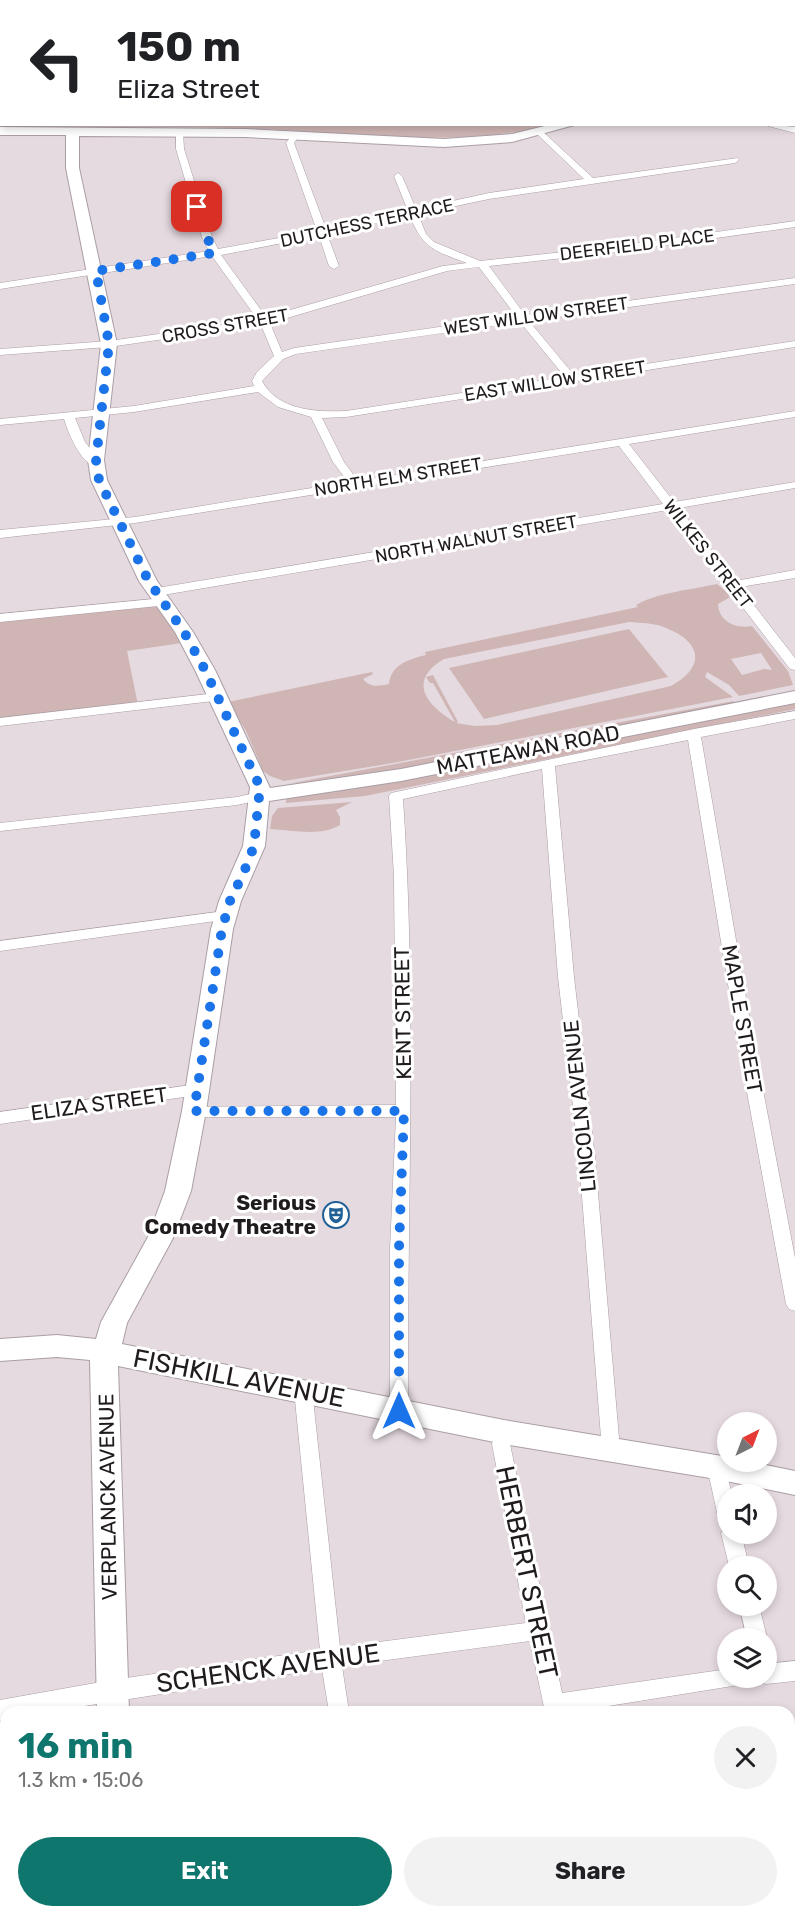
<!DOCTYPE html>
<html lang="en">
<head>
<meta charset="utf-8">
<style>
	:root { --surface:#fff; --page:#f2f2f2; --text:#202124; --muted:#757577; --accent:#0f766e }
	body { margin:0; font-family:Rubik,sans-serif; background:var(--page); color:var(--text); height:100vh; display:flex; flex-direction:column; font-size:22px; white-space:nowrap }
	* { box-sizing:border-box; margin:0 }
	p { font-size:20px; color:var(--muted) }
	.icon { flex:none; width:33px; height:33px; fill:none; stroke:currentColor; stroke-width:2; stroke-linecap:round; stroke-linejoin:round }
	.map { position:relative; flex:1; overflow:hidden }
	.sheet { position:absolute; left:0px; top:1706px; width:795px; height:212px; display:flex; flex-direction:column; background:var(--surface); border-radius:18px 18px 0 0; box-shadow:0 3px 9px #0003 }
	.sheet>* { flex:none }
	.top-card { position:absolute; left:0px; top:0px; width:795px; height:126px; box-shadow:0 3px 9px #0003; background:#fff; color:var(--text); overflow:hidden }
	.needle { width:39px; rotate:42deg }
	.fabs { position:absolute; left:717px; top:1412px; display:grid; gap:12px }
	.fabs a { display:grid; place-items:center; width:60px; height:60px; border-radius:50%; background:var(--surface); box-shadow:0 3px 9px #0003; font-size:30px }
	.pin { position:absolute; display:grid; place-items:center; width:51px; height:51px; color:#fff; margin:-26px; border-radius:12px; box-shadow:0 3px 9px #0006 }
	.me { position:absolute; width:66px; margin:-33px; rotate:0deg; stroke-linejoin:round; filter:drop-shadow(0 0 4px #0008) }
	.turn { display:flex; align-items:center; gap:21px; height:126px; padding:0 18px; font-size:27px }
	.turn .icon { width:78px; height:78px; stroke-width:2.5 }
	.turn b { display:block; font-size:42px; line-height:51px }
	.round { display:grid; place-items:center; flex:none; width:63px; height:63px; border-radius:32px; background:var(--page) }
	.summary { display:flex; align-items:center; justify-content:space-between; height:102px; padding:0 18px }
	h1 { font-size:36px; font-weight:700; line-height:45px; color:var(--accent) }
	.button { display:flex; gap:12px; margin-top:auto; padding:12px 18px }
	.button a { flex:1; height:69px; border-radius:36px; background:var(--accent); color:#fff; font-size:24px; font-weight:700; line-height:69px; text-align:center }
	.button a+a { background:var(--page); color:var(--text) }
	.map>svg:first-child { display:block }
	.green { fill:#cfb5b4; fill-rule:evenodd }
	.forest { fill:#b89493 }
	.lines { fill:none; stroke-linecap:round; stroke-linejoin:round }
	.street-casing { stroke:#aa9ea5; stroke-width:1 }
	.secondary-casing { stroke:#aa9ea5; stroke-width:2 }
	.highway-casing { stroke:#aa9ea5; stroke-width:2 }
	.street { fill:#fff; fill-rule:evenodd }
	.secondary { fill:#fff; fill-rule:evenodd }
	.highway { fill:#fff; fill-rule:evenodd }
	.route { stroke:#1a73e8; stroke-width:10; stroke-dasharray:0 18 }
	.labels { text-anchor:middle; stroke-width:6; stroke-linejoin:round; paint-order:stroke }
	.far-street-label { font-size:18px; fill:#201c1e; stroke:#fff }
	.street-label { font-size:21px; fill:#201c1e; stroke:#fff }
	.poi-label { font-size:21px; font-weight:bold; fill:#201c1e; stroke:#fff; text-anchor:end }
	.near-street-label { font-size:26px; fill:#201c1e; stroke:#fff }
</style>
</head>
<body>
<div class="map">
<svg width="795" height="1916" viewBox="0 0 795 1916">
	<rect width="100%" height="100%" fill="#e6dae1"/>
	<g class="green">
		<path d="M0,0H574L580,1L2,2V124L553,125C454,148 362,134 262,129C175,126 88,127 1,127Z"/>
		<path d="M717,584L732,596L718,604C719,622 736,629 752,626L788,671L793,685L739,696L729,685L707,672L705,677L733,697L393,763L284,781L270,776L263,771L246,731L228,702L372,672L373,674L363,679C371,688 378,686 389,684C391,664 410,659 426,655L425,652L638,607L636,605C659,592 691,590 717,584ZM629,622C642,623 655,623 666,628C702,642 706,667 671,686L497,725L475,726L456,723L458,722L433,675L426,677L430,683H433L455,722C426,705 407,681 444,659ZM761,653L772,670L764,669L742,675L731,659Z"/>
		<polygon points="164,602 189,642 127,651 138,705 0,722 0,618"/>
		<polygon points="629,629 668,677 484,719 449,668"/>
		<polygon points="734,701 732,704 399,771 287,784"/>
		<polygon points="795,701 795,709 365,796 286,803 286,796"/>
		<path d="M352,802L336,810L340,817V825C320,837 293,830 270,829L272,816L278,808Z"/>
	</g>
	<polygon class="forest" points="795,1896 795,1916 736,1916 747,1911 789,1911 789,1898"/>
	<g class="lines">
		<defs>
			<g id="street">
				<polygon points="767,124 795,127 795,133 768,126"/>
				<path d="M176,130L183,132L184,149L212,237L218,249L317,231L286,143L295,132L299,135L294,143L326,229L408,211L394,176L398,173L402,176L416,209L489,193L584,179L538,135V131L541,130L593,178L738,158L739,160L735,163L489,199L418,214L426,234L434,242L480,261L610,247L795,221V227L610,253L489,266L525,315L795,278V284L529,321L574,375L795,341V347L346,417L322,418L344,462L358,481L795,411V417L629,444L674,502L795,482V488L679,508L735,581L795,570V578L740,587L795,658V670L790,669L668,510L157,596L151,592L157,588L663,504L619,446L135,523L0,538V530L135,517L348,482L333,462L311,417L278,407L258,392L134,412L75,418L85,442L103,465L97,468C80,462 69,435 64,419L0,425V419L134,406L254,386L252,381L257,372L274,356L261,325L109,347L0,355V349L109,341L258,320L212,256L0,289V283L209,251L202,237L176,149ZM410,216C423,249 435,251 467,263L443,266L266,317L221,255L319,236L329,266L334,269L339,266L327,234ZM479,267L516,316L294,348L282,352L270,323L447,271ZM520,322L565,377L346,411C317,412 278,411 262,381L283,359L296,354Z"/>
				<polygon points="164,598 170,602 168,605 0,622 0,614"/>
				<polygon points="217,693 222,694 223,697 222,700 0,726 0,718"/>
				<path d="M795,711V719L701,737L751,1027L795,1258V1311L789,1309L786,1304L735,1027L688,740L555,766L574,977L595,1158L620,1450L618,1456L611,1458L604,1456L602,1450L579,1158L558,977L542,769L403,799C417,1003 407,1207 408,1411L406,1417L399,1419L392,1417L390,1411V1249L396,1117H194L188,1115L186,1111L188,1107L396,1105L394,876L389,796L391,793L694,729Z"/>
				<polygon points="259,792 264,793 266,796 264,799 237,805 0,831 0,823 237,797"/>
				<polygon points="225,911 232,916 230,919 0,951 0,941"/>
				<polygon points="198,1084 204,1086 206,1090 204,1094 0,1124 0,1112"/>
				<polygon points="303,1382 309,1385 312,1390 340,1647 526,1623 492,1444 497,1426 504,1424 511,1426 513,1432 510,1444 562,1693 728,1669 728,1677 748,1677 745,1684 571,1712 545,1712 530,1641 342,1666 349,1712 329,1712 322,1669 46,1712 6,1712 6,1719 0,1720 0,1700 112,1680 320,1650 294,1390 297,1385"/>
				<polygon points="716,1459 723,1461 732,1494 728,1494 728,1525 721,1523 718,1517 707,1467 709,1461"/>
				<polygon points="728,1526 728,1533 741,1533 749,1566 729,1566 721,1533"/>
				<polygon points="739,1605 759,1605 767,1638 766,1639 747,1638"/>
				<polygon points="795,1661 795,1681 766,1684 759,1681 757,1677 766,1677 766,1664"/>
				<polygon points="795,1860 795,1882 789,1883 789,1861"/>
				<polygon points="355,1911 377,1911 378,1916 356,1916"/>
				<polygon points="585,1911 616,1911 614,1916 586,1916"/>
			</g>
			<g id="secondary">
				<polygon points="553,124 578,124 512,142 444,147 245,137 79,136 79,168 117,344 104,460 107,480 157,581 193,632 215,670 270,788 401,769 795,691 795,703 401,781 269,801 265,846 241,901 233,929 206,1111 191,1191 173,1238 127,1323 122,1344 504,1420 716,1455 728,1457 728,1461 747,1461 795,1471 795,1495 716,1479 504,1444 118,1366 129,1712 97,1712 90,1360 57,1357 0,1361 0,1339 57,1335 96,1339 101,1322 148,1237 165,1191 182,1111 211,929 219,901 243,846 250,787 195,670 175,632 139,581 91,480 88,460 101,344 66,168 66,135 0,135 0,127 245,129 444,139 512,134"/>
				<rect x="102" y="1911" width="34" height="5"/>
			</g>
			<g id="highway">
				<polygon points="605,0 622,0 623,2 606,2"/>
				<polygon points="682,0 701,0 702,2 683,2"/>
				<polygon points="741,0 768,0 769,2 742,2"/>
				<rect x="794" y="4" width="1" height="8"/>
				<rect x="794" y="26" width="1" height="9"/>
			</g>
		</defs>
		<use href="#street" class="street-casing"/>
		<use href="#secondary" class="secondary-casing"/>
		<use href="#highway" class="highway-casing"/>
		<use href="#street" class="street"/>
		<use href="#secondary" class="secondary"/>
		<use href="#highway" class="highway"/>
	</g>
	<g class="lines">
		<polyline class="route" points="197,207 207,237 214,253 96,271 109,344 96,460 99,480 148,580 184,632 205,670 260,787 254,846 244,872 230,901 222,929 194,1111 404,1111 399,1248 399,1411"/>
	</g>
	<defs>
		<symbol id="theatre-ring" viewBox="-11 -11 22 22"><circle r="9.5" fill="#fff" stroke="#216096" stroke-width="1.5"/><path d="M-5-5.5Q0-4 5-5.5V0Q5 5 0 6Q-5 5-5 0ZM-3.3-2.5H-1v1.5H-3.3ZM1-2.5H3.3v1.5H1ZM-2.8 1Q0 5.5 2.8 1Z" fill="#216096"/></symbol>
	</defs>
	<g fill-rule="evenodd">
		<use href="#theatre-ring" x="321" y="1200" width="30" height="30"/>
	</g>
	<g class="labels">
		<g class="far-street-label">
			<text transform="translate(367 223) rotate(-12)" y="6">DUTCHESS TERRACE</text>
			<text transform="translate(637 245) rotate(-7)" y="6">DEERFIELD PLACE</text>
			<text transform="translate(536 316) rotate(-8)" y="6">WEST WILLOW STREET</text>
			<text transform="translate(225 326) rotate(-10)" y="6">CROSS STREET</text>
			<text transform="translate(555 381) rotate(-9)" y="6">EAST WILLOW STREET</text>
			<text transform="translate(398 477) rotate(-9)" y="6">NORTH ELM STREET</text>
			<text transform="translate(476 539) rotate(-10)" y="6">NORTH WALNUT STREET</text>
			<text transform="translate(708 554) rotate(52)" y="6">WILKES STREET</text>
		</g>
		<g class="street-label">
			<text transform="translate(528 750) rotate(-11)" y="7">MATTEAWAN ROAD</text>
			<text transform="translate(403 1013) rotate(-91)" y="7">KENT STREET</text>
			<text transform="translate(742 1019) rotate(80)" y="7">MAPLE STREET</text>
			<text transform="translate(99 1104) rotate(-8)" y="7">ELIZA STREET</text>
			<text transform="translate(580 1106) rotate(-96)" y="7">LINCOLN AVENUE</text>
			<text transform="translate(108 1497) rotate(-91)" y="7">VERPLANCK AVENUE</text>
		</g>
		<g class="poi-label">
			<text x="316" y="1210">Serious<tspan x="316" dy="24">Comedy Theatre</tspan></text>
		</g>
		<g class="near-street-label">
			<text transform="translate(239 1378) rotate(11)" y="9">FISHKILL AVENUE</text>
			<text transform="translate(527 1572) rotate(78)" y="9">HERBERT STREET</text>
			<text transform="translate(268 1668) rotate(-8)" y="9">SCHENCK AVENUE</text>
		</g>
	</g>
</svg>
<div class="fabs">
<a><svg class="needle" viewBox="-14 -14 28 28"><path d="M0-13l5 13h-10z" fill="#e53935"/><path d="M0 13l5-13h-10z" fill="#757577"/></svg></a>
<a><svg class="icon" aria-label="sound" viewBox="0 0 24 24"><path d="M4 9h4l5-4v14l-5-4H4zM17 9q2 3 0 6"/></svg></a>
<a><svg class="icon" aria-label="search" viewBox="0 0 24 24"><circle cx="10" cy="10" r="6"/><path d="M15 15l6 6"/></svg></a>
<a><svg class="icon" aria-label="layers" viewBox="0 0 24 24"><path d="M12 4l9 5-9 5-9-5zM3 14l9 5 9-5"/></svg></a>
</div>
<div class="pin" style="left:197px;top:207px;background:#d93025"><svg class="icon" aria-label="arrive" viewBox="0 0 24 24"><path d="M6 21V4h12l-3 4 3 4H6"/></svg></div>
<svg class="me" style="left:399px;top:1411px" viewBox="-20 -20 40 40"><path d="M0-17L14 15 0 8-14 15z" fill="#1a73e8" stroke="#fff" stroke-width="4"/></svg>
<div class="top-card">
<div class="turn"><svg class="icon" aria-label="left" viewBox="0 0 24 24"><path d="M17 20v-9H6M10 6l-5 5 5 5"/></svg><div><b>150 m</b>Eliza Street</div></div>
</div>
<section class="sheet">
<div class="summary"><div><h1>16 min</h1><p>1.3 km · 15:06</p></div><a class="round"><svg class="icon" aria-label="close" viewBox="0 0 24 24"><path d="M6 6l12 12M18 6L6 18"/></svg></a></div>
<div class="button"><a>Exit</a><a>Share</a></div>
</section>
</div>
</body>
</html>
